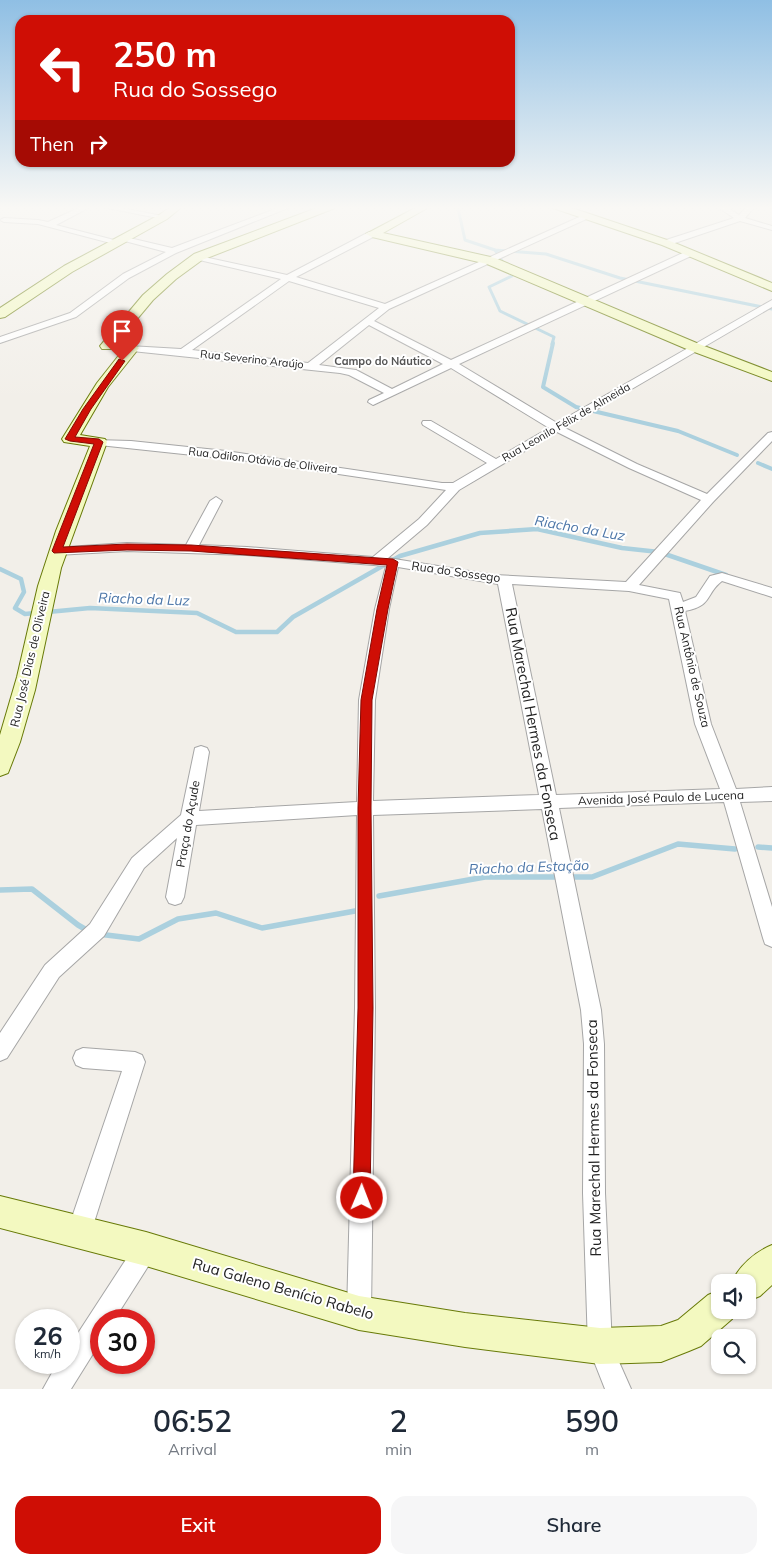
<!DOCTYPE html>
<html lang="en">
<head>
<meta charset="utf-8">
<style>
	:root { --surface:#fff; --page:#f6f6f7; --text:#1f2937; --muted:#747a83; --accent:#cf0e05 }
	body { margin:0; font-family:Mulish,sans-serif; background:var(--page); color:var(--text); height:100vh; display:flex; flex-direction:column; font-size:19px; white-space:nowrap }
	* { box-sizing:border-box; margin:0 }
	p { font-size:16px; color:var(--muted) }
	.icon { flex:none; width:28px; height:28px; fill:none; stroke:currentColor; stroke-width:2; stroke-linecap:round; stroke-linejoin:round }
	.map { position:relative; height:1389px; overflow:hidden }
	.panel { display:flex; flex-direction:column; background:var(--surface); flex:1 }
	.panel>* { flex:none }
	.hud { position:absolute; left:15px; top:15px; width:500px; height:152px; border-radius:15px; box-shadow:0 1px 4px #0004; background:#cf0e05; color:#fff; overflow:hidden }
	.buttons { position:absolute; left:711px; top:1274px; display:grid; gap:10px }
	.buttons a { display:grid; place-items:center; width:45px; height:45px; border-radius:10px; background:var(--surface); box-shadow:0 1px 4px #0004; font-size:25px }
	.speed { position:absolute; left:15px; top:1309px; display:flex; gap:10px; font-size:25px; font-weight:700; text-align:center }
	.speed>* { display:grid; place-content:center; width:65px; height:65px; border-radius:50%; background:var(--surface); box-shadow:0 1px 4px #0004; line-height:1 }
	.speed small { font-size:12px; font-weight:400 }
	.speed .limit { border:8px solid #d22; background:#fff; color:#111 }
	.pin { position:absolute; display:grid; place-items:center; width:42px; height:42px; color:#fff; margin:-51px -21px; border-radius:50% 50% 50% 0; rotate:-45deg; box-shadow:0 0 5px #0007 }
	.pin .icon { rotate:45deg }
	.me { position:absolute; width:55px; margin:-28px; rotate:1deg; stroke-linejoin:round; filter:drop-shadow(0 0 4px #0008) }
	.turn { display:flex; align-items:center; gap:18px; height:105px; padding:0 15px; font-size:22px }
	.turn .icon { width:65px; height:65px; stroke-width:2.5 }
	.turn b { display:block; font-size:35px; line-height:42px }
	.then { display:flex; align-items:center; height:48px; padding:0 15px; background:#0003; gap:10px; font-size:19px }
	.eta { display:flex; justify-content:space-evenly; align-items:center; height:85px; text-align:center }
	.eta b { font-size:30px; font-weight:600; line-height:35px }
	.primary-button { display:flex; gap:10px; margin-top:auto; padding:10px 15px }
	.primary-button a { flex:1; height:58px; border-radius:15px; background:var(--accent); color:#fff; font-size:20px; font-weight:600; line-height:58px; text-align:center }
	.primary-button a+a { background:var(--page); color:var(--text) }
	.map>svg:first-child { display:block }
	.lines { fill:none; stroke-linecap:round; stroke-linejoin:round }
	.stream-far3 { stroke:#abd0de; stroke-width:3 }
	.stream-far2 { stroke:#abd0de; stroke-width:4 }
	.stream-far1 { stroke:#abd0de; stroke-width:4.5 }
	.stream { stroke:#abd0de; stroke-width:5.5 }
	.street-casing { stroke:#a6a6a6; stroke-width:2 }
	.secondary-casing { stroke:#687a08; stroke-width:2 }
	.street { fill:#fff; fill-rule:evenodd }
	.secondary { fill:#f3f9c0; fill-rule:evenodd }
	.route { fill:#cf0e05; stroke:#870903 }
	.labels { text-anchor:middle; stroke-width:4; stroke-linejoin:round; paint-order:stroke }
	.far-street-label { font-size:11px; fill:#222; stroke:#fff }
	.far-neighbourhood-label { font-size:11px; font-weight:bold; fill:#555; stroke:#fff }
	.street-label { font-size:12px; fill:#222; stroke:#fff }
	.water-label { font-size:14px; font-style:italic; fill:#4c76a8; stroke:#fff }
	.near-street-label { font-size:15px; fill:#222; stroke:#fff }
</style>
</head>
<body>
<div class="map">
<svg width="772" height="1389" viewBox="0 0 772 1389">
	<rect width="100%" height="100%" fill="#f2efe9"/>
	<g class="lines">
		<g class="stream-far3">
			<polyline points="452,206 458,208 465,240 495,250 546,254 620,278 772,309"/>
			<polyline points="495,250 512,276 489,287 500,311 554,337 552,344"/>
		</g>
		<g class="stream-far2">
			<polyline points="553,343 543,387 576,407 678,431 737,455"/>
			<polyline points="758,463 772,469"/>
		</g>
		<g class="stream-far1">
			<polyline points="0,569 21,579 24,592 15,608 25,614 35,613"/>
			<polyline points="48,612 90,608 197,613 236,632 277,632 293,617 400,556 480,533 537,529 622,548 659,552 726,575"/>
		</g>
		<g class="stream">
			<polyline points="758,847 772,848"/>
			<polyline points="0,890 32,889 78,925 90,932"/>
			<polyline points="379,896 485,877 592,877 678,844 735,849"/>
			<polyline points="98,934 139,939 178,919 216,913 262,928 355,911"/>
		</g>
		<defs>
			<g id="street">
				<polygon points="83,206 92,206 56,225 118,241 118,245 38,224 4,222 0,220 4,218 38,220 48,222"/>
				<polygon points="97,206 112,206 167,217 163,219"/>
				<polygon points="283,206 293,206 176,253 129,278 76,317 0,343 0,337 70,313 123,274 166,252 121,240 121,236 172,248"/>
				<polygon points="716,206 725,206 739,215 747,206 755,206 745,218 772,226 772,230 740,221 669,245 663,245 663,241 734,218"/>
				<path d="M586,214L593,216L389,309L374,321L451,360L687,251H693V255L459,364L557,423L772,300V307L565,428L637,464L707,494L768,433L772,432V441L713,502L639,585L680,593L683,602L696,597L710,576L722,573L772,588V597L722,581C705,594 713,606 685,611L711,724L736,789L772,787V801L740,802L772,907V947L765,944L763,938L724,802L559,808L601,1010L604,1044L605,1193L612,1346L631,1389H605L588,1346L583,1193L584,1044L581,1010L542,809L373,815L375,1008L371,1313L368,1322L359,1325L350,1322L347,1313L355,1008L357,815L196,825L184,897L181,903L175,905L169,903L166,897L177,838L144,868L104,936L59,977L7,1058L0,1061V1033L45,965L90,924L132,858L181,815L195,748L201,746L207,748L209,752L199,811L357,802L359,700L375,609L386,566L247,555L127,551L57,555L52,554L51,551L52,548L127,543L186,545L210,501L216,497L222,501L199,545L247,547L373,557L419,519L446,490L258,462L99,445L95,444L93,442L95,440L131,441L226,451L442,483H453L487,463L423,425L422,423L423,421H431L496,459L549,428L451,368L373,405L368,402L369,400L384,393L349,375L340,373L132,351L127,348L129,346L181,349L281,279L195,259V255L287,275L369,232H375V236L296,277L385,304ZM289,281L379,308L308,363L192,350ZM369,325L443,364L392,389L356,370L319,365ZM557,432L629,468L701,500L626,582L494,575L388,558L427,525L459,490ZM398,567L498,584L539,795L373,801L375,700L389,609ZM512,584L629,591L669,599L695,724L720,789L556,795Z"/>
				<polygon points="83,1048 135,1052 142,1055 145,1062 91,1232 87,1240 79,1244 71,1240 67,1232 122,1071 83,1068 76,1065 73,1058 76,1051"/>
				<polygon points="146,1237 154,1241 158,1249 154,1257 114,1320 101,1320 101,1341 71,1389 43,1389 58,1362 69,1362 69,1347 138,1241"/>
			</g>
			<g id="secondary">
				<polygon points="172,206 183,206 167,219 72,272 5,317 0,318 0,308 64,266 159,215"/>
				<polygon points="322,206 336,206 335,208 202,260 176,279 153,300 112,349 102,349 100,346 143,295 167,274 194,254"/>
				<polygon points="419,206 431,206 383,233 495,258 699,344 772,372 772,381 689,350 487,264 372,237 366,234"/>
				<polygon points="552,206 566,206 670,241 772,283 772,291 662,245 553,208"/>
				<polygon points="132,344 139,348 108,387 80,435 105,439 107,442 61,568 35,690 20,742 8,773 0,776 0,735 17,677 38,586 56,531 90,446 64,442 62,439 97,383 127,345"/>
				<polygon points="0,1196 146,1232 359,1296 465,1313 600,1328 661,1326 678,1320 708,1295 720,1290 720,1310 736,1310 732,1319 701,1346 689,1351 661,1362 600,1364 465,1347 359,1330 146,1266 0,1228"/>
				<path d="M772,1245V1285L760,1296L748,1301V1282H732C739,1266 755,1252 772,1245Z"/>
			</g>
		</defs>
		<use href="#street" class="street-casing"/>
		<use href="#secondary" class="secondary-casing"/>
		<use href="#street" class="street"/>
		<use href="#secondary" class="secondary"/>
	</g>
	<linearGradient id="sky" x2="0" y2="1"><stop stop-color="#8fbfe4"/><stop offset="0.52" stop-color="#f9f8f5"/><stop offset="1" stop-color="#f9f8f5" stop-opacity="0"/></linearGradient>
	<rect width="772" height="400" fill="url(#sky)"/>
	<polygon class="route" points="119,359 125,361 91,409 75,437 99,439 103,442 63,547 127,544 191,545 393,559 398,562 388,609 372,700 371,808 373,1008 370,1198 368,1205 362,1207 355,1205 353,1198 358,1008 358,808 361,700 377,609 387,565 191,551 127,550 54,553 52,551 94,444 70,441 65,439 83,409"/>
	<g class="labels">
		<g class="far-street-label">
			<text transform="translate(252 359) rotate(6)" y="4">Rua Severino Araújo</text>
			<text transform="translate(566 422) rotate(-30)" y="4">Rua Leonilo Félix de Almeida</text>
			<text transform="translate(263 460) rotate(7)" y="4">Rua Odilon Otávio de Oliveira</text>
		</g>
		<g class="far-neighbourhood-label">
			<text x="383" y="365">Campo do Náutico</text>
		</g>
		<g class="street-label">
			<text transform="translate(456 572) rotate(8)" y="4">Rua do Sossego</text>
			<text transform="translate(30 659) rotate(-77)" y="4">Rua José Dias de Oliveira</text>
			<text transform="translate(692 667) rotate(77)" y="4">Rua Antônio de Souza</text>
			<text transform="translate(661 798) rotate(-2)" y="4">Avenida José Paulo de Lucena</text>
			<text transform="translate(188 824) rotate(-80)" y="4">Praça do Açude</text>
		</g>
		<g class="water-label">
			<text transform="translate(580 528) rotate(10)" y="5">Riacho da Luz</text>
			<text transform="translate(144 599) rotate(2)" y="5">Riacho da Luz</text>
			<text transform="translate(529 867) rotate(-2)" y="5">Riacho da Estação</text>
		</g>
		<g class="near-street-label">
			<text transform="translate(533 724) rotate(79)" y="5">Rua Marechal Hermes da Fonseca</text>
			<text transform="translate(594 1138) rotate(-91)" y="5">Rua Marechal Hermes da Fonseca</text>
			<text transform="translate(283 1289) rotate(16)" y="5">Rua Galeno Benício Rabelo</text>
		</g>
	</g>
</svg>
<div class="buttons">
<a><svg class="icon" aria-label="sound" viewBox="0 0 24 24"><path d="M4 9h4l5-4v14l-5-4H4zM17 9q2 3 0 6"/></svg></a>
<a><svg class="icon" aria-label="search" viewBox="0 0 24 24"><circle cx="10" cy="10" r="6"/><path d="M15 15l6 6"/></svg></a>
</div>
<div class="speed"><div>26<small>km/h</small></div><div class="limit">30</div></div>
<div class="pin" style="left:122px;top:361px;background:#d93025"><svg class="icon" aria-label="arrive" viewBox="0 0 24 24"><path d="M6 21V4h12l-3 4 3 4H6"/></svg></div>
<svg class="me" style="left:362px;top:1198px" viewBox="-20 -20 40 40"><circle r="17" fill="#cf0e05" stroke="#fff" stroke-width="3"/><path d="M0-11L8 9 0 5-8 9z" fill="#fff"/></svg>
<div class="hud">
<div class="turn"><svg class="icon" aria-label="left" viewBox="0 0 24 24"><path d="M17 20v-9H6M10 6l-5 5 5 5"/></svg><div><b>250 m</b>Rua do Sossego</div></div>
<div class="then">Then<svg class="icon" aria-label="right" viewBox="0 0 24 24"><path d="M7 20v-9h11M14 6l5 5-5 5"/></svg></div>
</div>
</div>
<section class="panel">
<div class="eta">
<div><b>06:52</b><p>Arrival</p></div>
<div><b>2</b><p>min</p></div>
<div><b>590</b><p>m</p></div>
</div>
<div class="primary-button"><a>Exit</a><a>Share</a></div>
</section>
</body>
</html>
